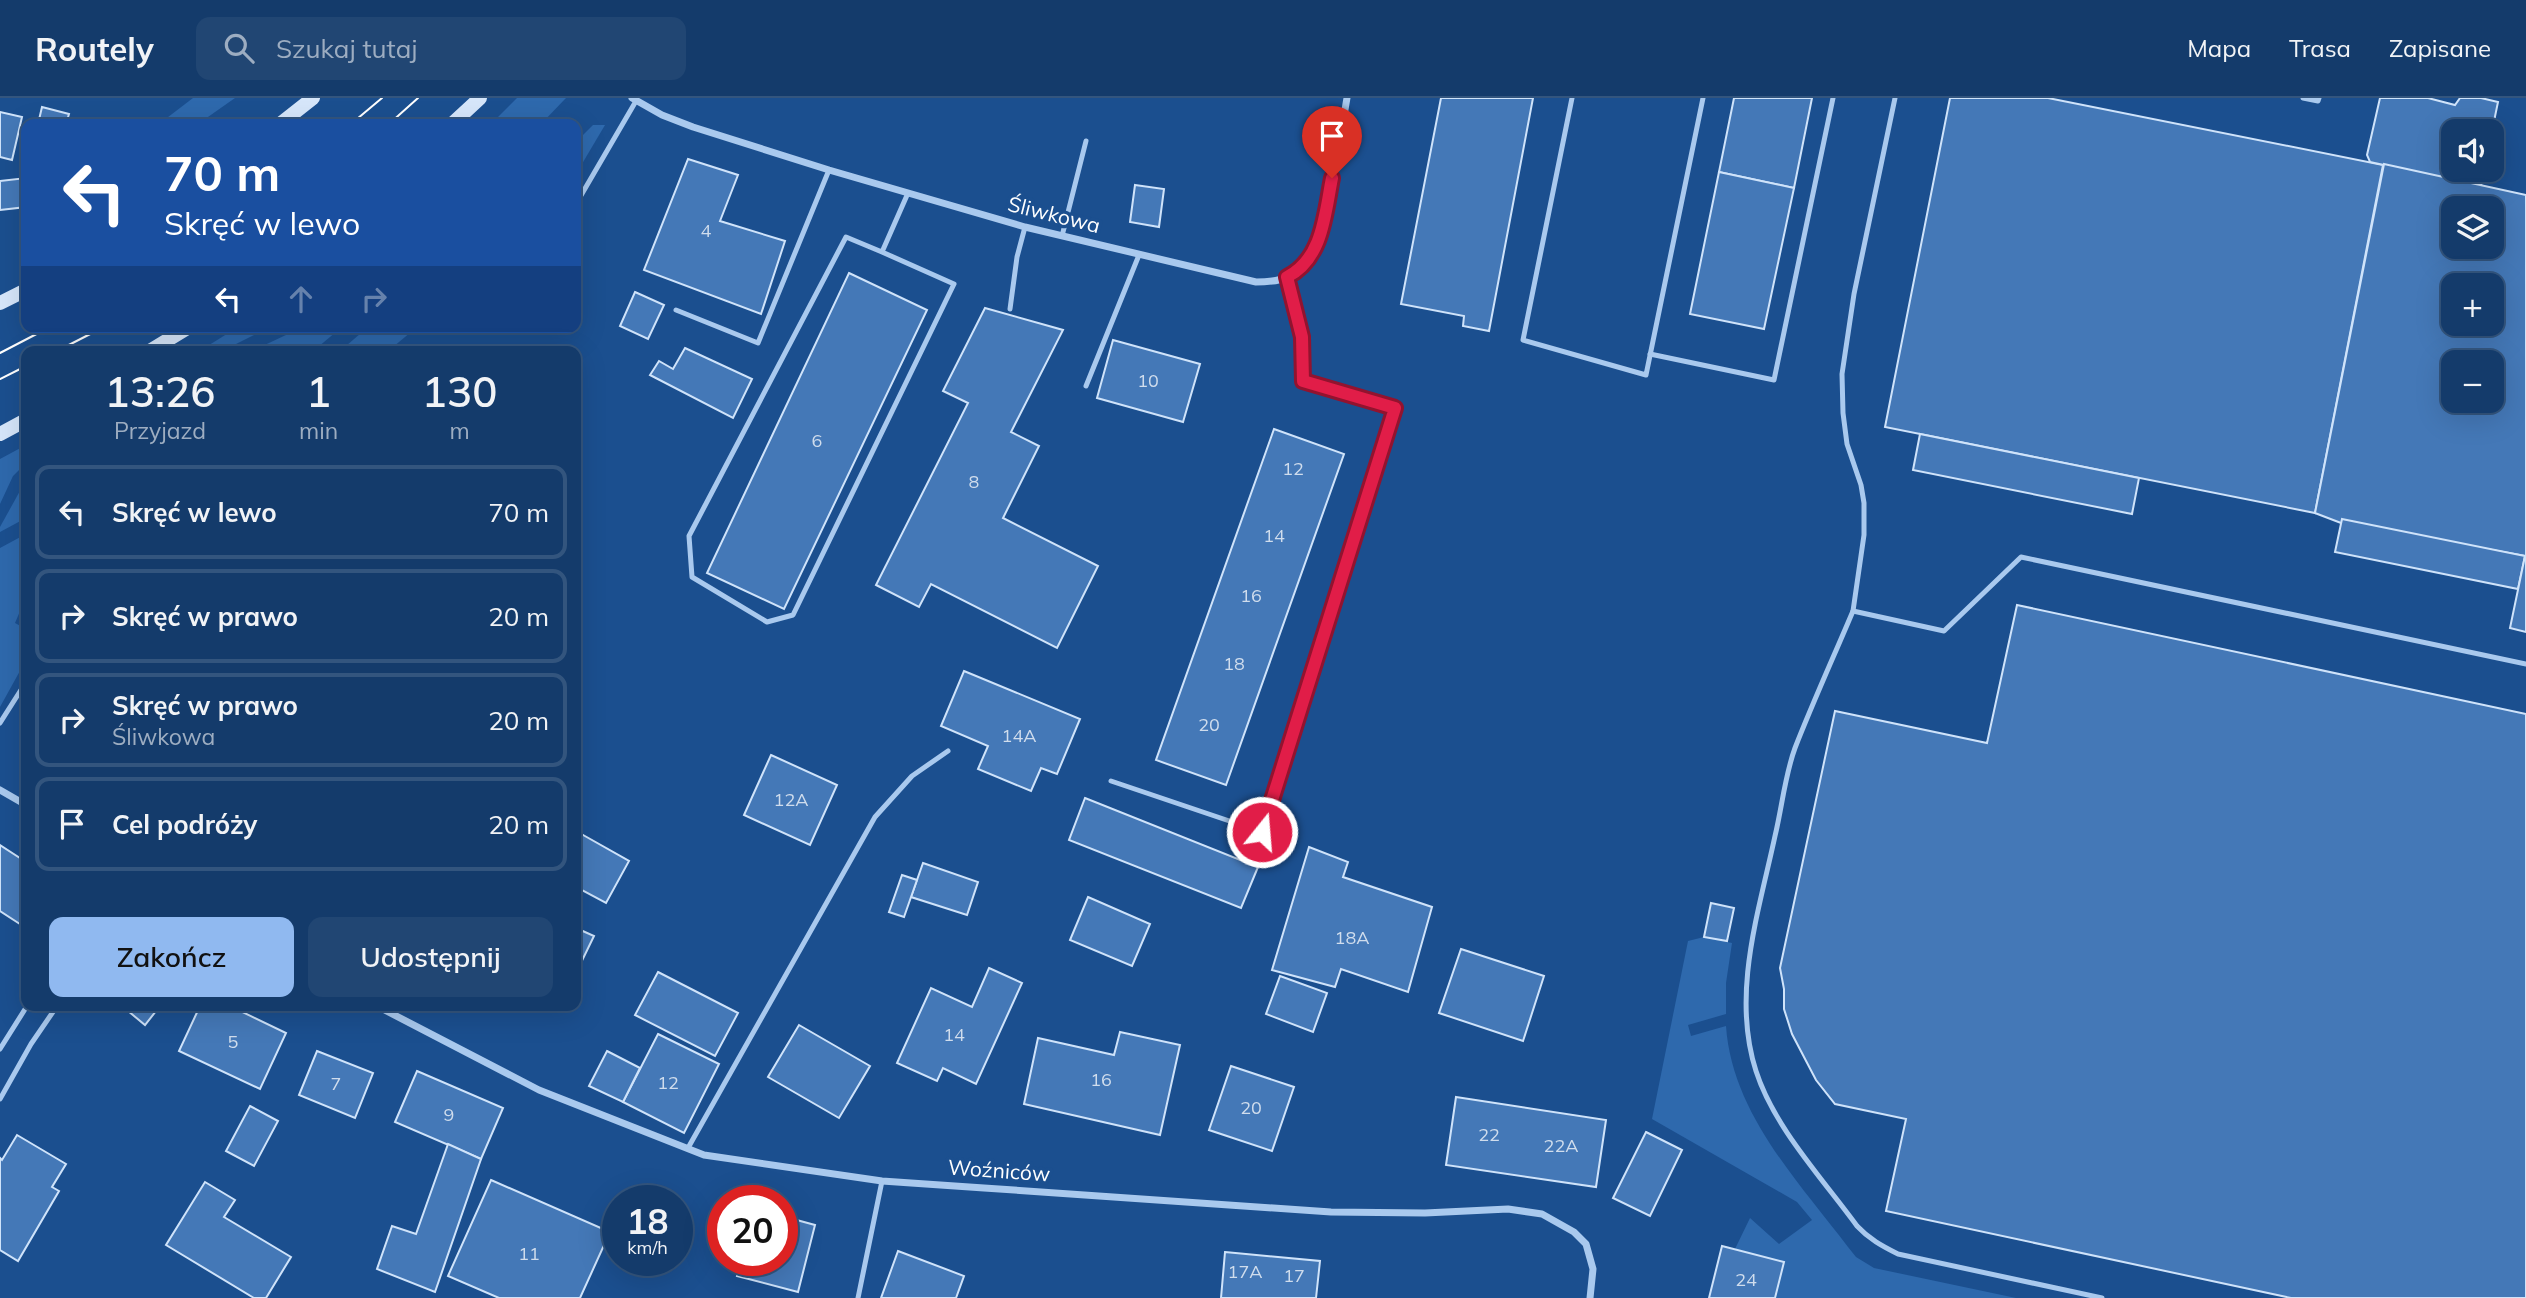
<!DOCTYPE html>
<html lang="pl">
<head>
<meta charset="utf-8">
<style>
	:root { --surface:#143b6b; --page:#214673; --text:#f1f3f6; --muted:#9dadc1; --line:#33557e; --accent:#90b9f0 }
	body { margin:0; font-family:Mulish,sans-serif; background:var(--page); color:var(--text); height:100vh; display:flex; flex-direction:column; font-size:26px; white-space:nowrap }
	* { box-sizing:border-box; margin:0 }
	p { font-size:23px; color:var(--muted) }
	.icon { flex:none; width:38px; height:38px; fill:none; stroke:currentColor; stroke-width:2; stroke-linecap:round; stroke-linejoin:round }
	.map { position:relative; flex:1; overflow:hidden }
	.details { position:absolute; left:21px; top:248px; width:560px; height:665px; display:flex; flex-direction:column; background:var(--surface); border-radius:14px; box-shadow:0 7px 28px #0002,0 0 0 2px var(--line) }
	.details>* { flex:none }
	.hud { position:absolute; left:21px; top:21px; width:560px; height:214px; border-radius:14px; box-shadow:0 7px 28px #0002,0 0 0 2px var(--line); background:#1a4fa0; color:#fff; overflow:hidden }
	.buttons { position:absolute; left:2441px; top:21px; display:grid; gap:14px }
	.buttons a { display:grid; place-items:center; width:63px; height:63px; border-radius:14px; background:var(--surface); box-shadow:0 7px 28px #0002,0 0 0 2px var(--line); font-size:35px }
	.speed { position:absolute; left:602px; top:1087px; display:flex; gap:14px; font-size:35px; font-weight:700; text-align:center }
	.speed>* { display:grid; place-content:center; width:91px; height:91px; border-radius:50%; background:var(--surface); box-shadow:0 7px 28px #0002,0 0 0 2px var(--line); line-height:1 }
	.speed small { font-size:18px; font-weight:400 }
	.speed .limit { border:10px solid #d22; background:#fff; color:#111 }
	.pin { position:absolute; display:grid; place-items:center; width:60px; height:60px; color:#fff; margin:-72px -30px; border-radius:50% 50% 50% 0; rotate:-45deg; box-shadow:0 0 7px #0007 }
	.pin .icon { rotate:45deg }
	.me { position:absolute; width:77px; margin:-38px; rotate:17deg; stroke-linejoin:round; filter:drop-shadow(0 0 5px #0008) }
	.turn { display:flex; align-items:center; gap:24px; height:147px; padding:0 28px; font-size:32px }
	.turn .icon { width:91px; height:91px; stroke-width:2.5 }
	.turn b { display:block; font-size:49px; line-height:60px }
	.lanes { display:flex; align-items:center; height:66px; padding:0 28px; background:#0003; justify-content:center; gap:35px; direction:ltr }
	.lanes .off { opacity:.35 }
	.eta { display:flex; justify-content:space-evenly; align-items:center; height:119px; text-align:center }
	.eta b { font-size:42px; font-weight:600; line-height:49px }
	.action { display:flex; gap:14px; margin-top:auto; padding:14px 28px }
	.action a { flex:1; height:80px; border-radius:14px; background:var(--accent); color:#111; font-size:28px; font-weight:600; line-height:80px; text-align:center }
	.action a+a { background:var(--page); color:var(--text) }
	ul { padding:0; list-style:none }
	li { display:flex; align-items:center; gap:21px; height:94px; margin:0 14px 10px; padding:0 14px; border:4px solid var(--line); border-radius:14px }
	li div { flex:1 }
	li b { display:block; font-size:26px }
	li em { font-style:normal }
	header { display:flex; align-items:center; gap:42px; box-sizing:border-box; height:98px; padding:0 35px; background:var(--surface); border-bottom:2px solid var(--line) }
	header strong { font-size:33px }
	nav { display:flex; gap:38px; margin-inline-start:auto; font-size:24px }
	.search { width:490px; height:63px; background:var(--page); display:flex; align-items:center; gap:18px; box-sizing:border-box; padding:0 24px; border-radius:14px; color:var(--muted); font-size:26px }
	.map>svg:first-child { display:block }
	.green { fill:#2e69ad }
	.building { fill:#4478b7; stroke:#cfe3fa; stroke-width:2; fill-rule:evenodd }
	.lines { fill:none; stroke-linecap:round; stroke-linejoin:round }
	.service { stroke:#a9c9ee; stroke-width:5 }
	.minor { stroke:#a9c9ee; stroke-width:7 }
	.secondary { stroke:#d6e6fa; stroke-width:14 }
	.tram { stroke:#fff; stroke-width:2 }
	.route-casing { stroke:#92132f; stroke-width:18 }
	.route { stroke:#e11d48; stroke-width:12 }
	.labels { text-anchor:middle; stroke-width:7; stroke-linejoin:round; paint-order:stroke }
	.number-label { font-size:18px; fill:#d0dded }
	.street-label { font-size:21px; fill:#fff; stroke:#1b4f8f }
</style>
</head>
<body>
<header>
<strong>Routely</strong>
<div class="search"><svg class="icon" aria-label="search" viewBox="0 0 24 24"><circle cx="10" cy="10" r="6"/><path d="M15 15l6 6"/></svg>Szukaj tutaj</div>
<nav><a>Mapa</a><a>Trasa</a><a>Zapisane</a></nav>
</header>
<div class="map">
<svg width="2526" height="1200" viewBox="0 0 2526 1200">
	<rect width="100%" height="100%" fill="#1b4f8f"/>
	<g class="green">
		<polygon points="193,0 235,0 198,26 159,26"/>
		<polygon points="517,0 566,0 541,26 491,26"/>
		<polygon points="593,27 605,27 576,76 576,44"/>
		<polygon points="238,229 270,229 220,254 198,254"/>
		<polygon points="303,229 342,229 312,254 250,254"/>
		<polygon points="368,229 417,229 387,254 339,254"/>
		<polygon points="26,347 26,365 13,378 0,406 0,361"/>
		<polygon points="26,382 26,420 0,434 0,429"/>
		<polygon points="26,436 26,499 15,525 26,531 26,562 0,609 0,450"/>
		<path d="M1704,839L1732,845L1726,885V916L1688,927L1691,938L1726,928C1732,1015 1798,1083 1848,1149L1856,1159L1874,1170L2016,1200H1775L1784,1164L1735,1151L1750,1120L1779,1146L1812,1122L1797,1104L1652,1021L1688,843Z"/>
	</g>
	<g class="building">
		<polygon points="1441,0 1533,0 1489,233 1463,228 1464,218 1401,206"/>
		<polygon points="1734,0 1812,0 1794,90 1719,74"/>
		<polygon points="1950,0 2048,0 2383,67 2315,415 1885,329"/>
		<polygon points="2380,0 2428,0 2455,7 2460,0 2481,0 2498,4 2492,33 2454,33 2454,72 2484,72 2481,88 2370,64 2367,57"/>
		<polygon points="42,9 69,16 66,26 38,26"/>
		<polygon points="0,14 22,19 12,62 0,59"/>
		<polygon points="688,61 738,77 720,123 785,143 761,216 644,172"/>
		<path d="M2384,66L2526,97V458L2341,425L2315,415ZM2454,110H2492V149H2454ZM2454,187H2492V226H2454ZM2454,264H2492V303H2454Z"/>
		<polygon points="1719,74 1794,90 1764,231 1690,216"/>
		<polygon points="26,80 26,109 0,112 0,83"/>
		<polygon points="1135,87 1164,91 1159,129 1130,124"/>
		<polygon points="849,175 927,212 784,511 707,475"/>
		<polygon points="635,194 664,207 648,241 620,228"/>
		<polygon points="985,210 1063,232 1011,334 1039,348 1003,420 1098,468 1057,550 931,486 919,509 876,487 968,305 943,293"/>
		<polygon points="1113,242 1200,266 1183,324 1097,300"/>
		<polygon points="685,250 752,281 733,320 650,277 659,263 673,271"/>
		<polygon points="1274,331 1344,356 1226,687 1156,662"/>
		<polygon points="1920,336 2139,380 2132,416 1913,372"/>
		<polygon points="2342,421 2525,458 2518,491 2335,454"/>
		<polygon points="2525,458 2526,458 2526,534 2510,530"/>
		<polygon points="2017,507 2526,616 2526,1200 2291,1200 1886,1113 1906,1021 1835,1006 1816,982 1792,936 1784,911 1784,891 1780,870 1835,613 1987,645"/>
		<polygon points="964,573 1080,621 1057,676 1041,670 1031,693 978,671 988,648 941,628"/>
		<polygon points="771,657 837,687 810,747 744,717"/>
		<polygon points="1085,700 1258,769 1241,810 1069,742"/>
		<polygon points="576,733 629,763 606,805 576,789"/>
		<polygon points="0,747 26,764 26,830 0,813"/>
		<polygon points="1309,749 1348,764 1343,779 1432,809 1408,894 1341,871 1335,889 1272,872"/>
		<polygon points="923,765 978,784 967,817 911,799"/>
		<polygon points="902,777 917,782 904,819 889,814"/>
		<polygon points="1088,799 1150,826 1132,868 1070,842"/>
		<polygon points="1711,805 1734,810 1727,843 1704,839"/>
		<polygon points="576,830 594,838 576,875"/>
		<polygon points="1461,851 1544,878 1523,943 1439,915"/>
		<polygon points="989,870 1022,885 976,986 943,970 937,983 897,965 931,890 972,909"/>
		<polygon points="658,874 738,915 715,958 635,917"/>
		<polygon points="1280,878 1327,895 1313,934 1266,916"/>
		<polygon points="122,908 160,908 145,927"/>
		<polygon points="200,908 230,908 286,935 260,991 179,953"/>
		<polygon points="799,927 870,968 839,1020 768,979"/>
		<polygon points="1120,934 1180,947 1160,1037 1024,1006 1038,940 1114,957"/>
		<polygon points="658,936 719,966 684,1035 623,1004"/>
		<polygon points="317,953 373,975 355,1020 299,997"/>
		<polygon points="607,953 640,970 623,1004 589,988"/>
		<polygon points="1231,968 1294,989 1272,1053 1209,1032"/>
		<polygon points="417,973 503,1010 481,1061 395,1024"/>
		<polygon points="1456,999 1606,1022 1596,1089 1446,1067"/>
		<polygon points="250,1008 278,1023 254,1068 226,1053"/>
		<polygon points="1646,1034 1682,1052 1650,1118 1613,1100"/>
		<polygon points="17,1037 66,1066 52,1089 59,1093 18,1163 0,1152 0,1060 2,1062"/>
		<polygon points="448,1046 481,1061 435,1194 377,1171 392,1128 416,1136"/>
		<polygon points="491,1082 610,1134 580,1200 499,1200 448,1178"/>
		<polygon points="205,1084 235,1102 224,1119 291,1159 266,1200 254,1200 166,1147"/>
		<polygon points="782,1118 815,1127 798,1194 737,1178 741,1162 782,1162"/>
		<polygon points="1722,1148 1784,1164 1775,1200 1709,1200"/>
		<polygon points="898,1153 964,1178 956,1200 881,1200"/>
		<polygon points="1225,1154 1320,1163 1316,1200 1221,1200"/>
	</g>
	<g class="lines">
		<g class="service">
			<polyline points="1572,0 1523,242 1646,277 1703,0"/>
			<polyline points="1895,0 1854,196 1842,276 1843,315 1847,346 1861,387 1864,405 1864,437 1853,513 1944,533 2021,459 2526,566"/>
			<polyline points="2303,0 2318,3 2319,0"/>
			<polyline points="576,106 636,3"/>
			<polyline points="1062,138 1086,43"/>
			<polyline points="882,154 846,139 689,438 692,479 767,524 793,517 954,186 882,154 908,95"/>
			<polyline points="1010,211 1017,159 1025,129"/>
			<polyline points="676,212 758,245 829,72"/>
			<polyline points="1650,256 1774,282 1833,0"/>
			<polyline points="1086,288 1139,157"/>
			<path d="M1853,513C1834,558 1813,604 1795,650C1785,677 1782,709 1775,738C1759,813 1731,896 1756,973C1774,1029 1822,1080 1857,1128C1869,1141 1882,1148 1898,1156L2102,1200"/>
			<polyline points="0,625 26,584"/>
			<polyline points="1111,683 1262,734 1395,310 1303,283 1302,239 1287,179"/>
			<polyline points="0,951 27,908"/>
			<polyline points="0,1001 31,946 57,908"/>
			<polyline points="688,1050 875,719 912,678 948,653"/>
			<polyline points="858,1200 882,1083"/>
		</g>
		<g class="minor">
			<path d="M632,0L662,17L693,29L829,72L1025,129L1256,184C1273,184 1289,182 1301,170C1327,145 1340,39 1347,0"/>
			<polyline points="0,692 26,707"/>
			<polyline points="377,908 539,992 704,1057 882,1083 984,1090 1331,1114 1425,1115 1508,1111 1542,1116 1574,1134 1586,1146 1593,1171 1590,1200"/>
		</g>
		<g class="secondary">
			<polyline points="280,26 313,0"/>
			<polyline points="452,26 480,0"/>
			<polyline points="0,205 26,192"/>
			<polyline points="148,254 189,229"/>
			<polyline points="0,336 26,322"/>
		</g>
		<g class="tram">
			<polyline points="351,26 382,0"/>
			<polyline points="389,26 418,0"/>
			<polyline points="55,254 104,229"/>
			<polyline points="0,255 50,229"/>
			<polyline points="0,281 26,268"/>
		</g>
	</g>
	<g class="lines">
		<defs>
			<path id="route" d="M1262,734L1395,310L1303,283L1302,239L1287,179C1323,161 1325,115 1332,80"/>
		</defs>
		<use href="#route" class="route-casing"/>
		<use href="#route" class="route"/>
	</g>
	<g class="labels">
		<g class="number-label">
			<text x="706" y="139">4</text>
			<text x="1148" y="289">10</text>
			<text x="817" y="349">6</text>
			<text x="1293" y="377">12</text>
			<text x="974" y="390">8</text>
			<text x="1274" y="444">14</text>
			<text x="1251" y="504">16</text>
			<text x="1234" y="572">18</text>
			<text x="1209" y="633">20</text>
			<text x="1019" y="644">14A</text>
			<text x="791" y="708">12A</text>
			<text x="1352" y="846">18A</text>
			<text x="954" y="943">14</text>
			<text x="233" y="950">5</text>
			<text x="1101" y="988">16</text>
			<text x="668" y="991">12</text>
			<text x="336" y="992">7</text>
			<text x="1251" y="1016">20</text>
			<text x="449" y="1023">9</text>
			<text x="1489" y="1043">22</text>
			<text x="1561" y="1054">22A</text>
			<text x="529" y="1162">11</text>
			<text x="1245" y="1180">17A</text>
			<text x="1294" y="1184">17</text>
			<text x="1746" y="1188">24</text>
		</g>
		<g class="street-label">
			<text transform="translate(1054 117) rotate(14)" y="7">Śliwkowa</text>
			<text transform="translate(999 1073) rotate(4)" y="7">Woźniców</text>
		</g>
	</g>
</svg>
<div class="buttons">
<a><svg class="icon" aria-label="sound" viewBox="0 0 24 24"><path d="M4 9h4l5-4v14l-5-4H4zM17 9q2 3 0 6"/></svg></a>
<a><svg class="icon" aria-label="layers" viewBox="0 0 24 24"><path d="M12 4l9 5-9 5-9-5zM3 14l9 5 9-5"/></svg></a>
<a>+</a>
<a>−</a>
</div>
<div class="speed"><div>18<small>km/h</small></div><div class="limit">20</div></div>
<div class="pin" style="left:1332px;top:80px;background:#d93025"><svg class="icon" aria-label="arrive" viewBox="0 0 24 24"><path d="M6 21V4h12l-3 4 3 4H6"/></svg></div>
<svg class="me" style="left:1262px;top:734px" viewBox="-20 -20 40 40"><circle r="17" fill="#e11d48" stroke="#fff" stroke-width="3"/><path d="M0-11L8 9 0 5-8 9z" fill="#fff"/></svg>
<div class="hud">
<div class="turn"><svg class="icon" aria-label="left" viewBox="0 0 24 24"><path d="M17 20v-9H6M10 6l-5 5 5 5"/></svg><div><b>70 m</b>Skręć w lewo</div></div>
<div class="lanes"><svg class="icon" aria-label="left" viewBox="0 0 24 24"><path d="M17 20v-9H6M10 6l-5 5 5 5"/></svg><svg class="icon off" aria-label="ahead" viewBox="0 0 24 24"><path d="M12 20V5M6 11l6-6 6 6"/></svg><svg class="icon off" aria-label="right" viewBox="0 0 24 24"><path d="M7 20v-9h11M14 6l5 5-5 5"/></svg></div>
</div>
<section class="details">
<div class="eta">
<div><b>13:26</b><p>Przyjazd</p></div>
<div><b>1</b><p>min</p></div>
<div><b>130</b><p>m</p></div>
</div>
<ul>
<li><svg class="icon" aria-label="left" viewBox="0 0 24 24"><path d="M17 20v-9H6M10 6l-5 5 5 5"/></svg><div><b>Skręć w lewo</b></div><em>70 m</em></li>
<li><svg class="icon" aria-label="right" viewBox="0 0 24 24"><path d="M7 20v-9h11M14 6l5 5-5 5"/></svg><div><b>Skręć w prawo</b></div><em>20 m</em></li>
<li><svg class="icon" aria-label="right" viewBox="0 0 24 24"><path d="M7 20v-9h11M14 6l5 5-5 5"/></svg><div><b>Skręć w prawo</b><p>Śliwkowa</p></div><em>20 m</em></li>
<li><svg class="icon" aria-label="arrive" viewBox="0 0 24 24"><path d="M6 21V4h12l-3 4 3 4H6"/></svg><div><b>Cel podróży</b></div><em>20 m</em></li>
</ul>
<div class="action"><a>Zakończ</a><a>Udostępnij</a></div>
</section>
</div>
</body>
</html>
